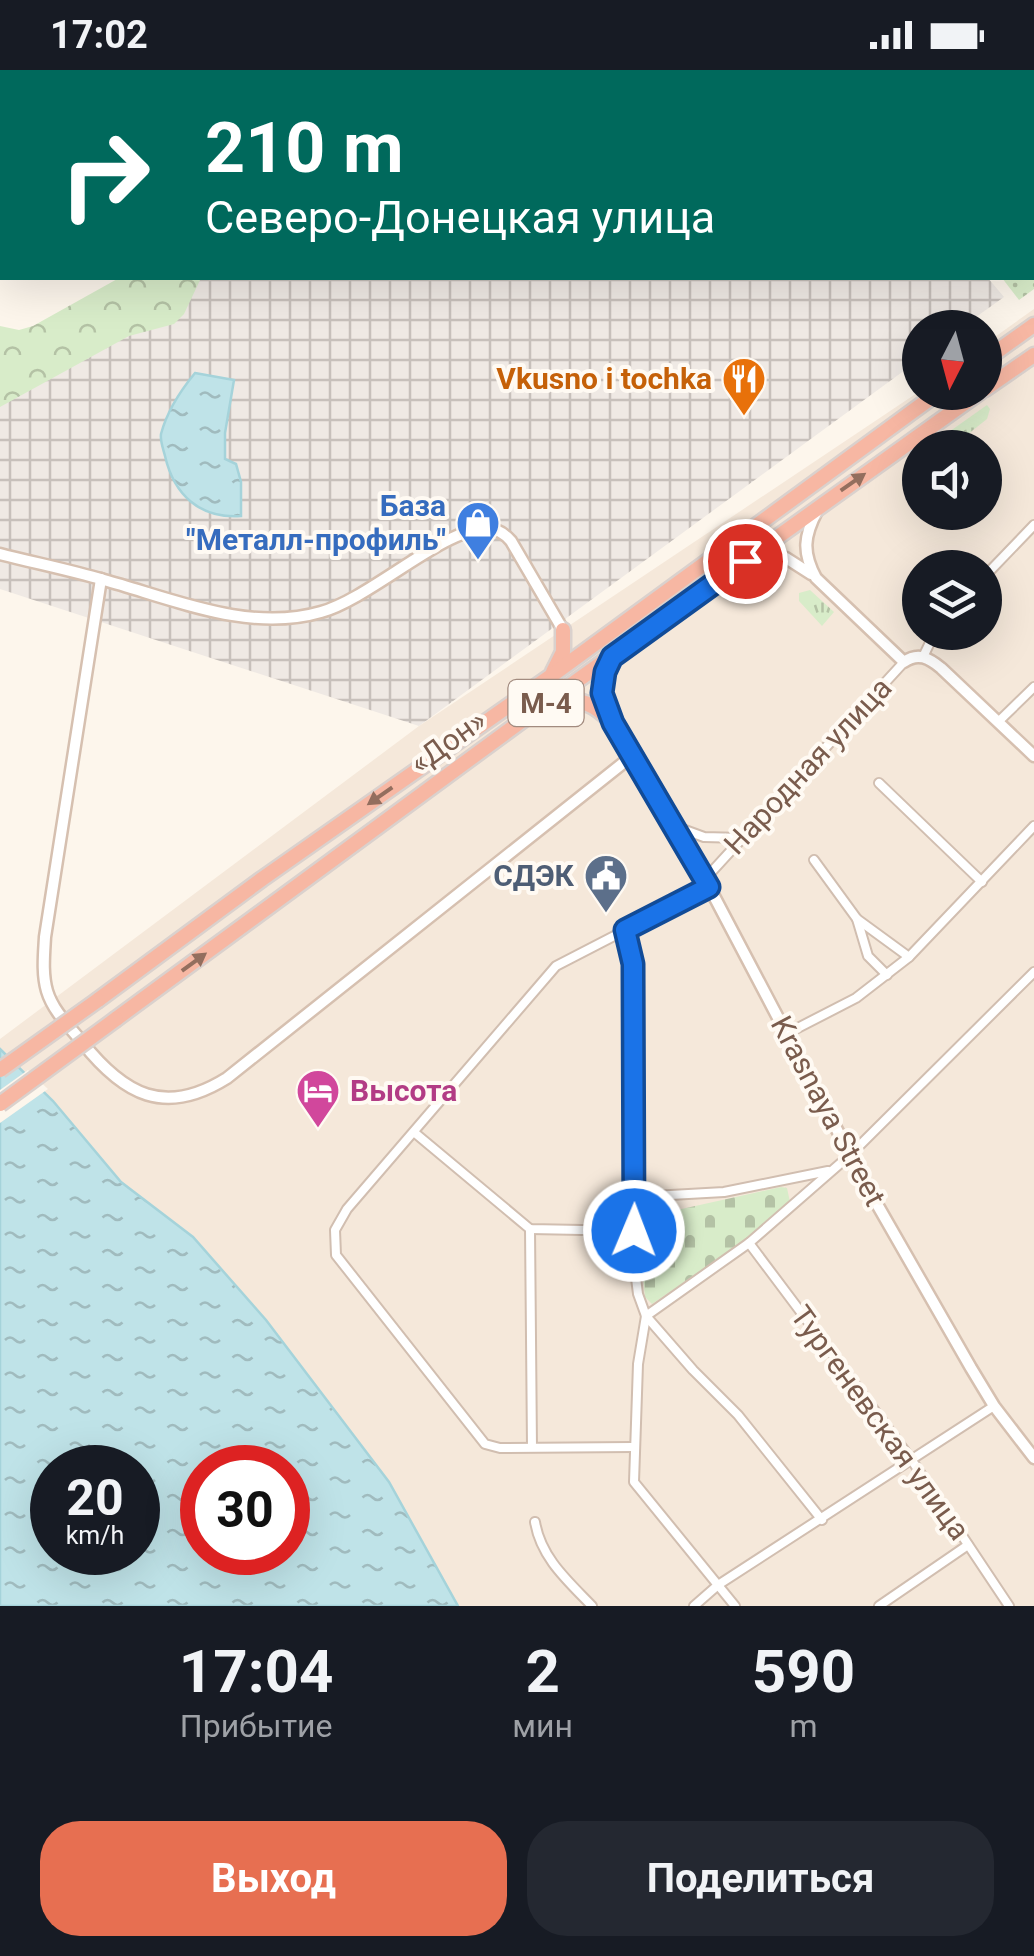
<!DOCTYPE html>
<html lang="ru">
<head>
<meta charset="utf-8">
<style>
	:root { --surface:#171b24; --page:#242831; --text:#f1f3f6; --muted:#9ea1a6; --accent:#e76f51 }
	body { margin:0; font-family:Roboto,sans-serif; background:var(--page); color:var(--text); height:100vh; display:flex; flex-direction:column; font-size:38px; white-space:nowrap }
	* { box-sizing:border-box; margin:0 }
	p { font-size:32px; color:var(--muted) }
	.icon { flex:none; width:55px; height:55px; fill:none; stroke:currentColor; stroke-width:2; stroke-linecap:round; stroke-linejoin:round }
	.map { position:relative; height:1536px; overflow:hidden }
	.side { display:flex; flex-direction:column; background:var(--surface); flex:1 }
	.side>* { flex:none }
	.hud { position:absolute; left:0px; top:0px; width:1035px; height:210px; box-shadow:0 10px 40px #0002; background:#00695c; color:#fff; overflow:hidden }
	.needle { width:65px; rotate:186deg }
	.buttons { position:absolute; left:902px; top:240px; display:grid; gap:20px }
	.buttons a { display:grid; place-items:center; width:100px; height:100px; border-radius:50%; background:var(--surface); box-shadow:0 10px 40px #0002; font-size:50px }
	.speed { position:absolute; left:30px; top:1375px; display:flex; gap:20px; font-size:50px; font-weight:700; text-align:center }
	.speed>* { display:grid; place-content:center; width:130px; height:130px; border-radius:50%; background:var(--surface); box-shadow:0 10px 40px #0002; line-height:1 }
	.speed small { font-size:25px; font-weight:400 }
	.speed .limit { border:15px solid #d22; background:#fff; color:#111 }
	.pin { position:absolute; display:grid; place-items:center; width:85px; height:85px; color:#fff; margin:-42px; border:5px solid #fff; border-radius:50%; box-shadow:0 2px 10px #0007 }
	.me { position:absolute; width:110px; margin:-55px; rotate:1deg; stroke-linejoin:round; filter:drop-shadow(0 0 8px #0008) }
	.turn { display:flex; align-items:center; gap:35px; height:210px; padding:0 40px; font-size:45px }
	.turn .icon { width:130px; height:130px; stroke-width:2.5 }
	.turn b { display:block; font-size:70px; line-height:85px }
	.eta { display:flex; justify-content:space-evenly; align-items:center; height:170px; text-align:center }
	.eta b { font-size:60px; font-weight:700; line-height:70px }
	.primary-button { display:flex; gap:20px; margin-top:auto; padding:20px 40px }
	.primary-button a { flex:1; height:115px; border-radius:40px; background:var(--accent); color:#fff; font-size:40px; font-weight:700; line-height:115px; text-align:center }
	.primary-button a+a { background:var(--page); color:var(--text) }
	.status { display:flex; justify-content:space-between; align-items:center; height:70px; padding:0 50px; background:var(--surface); direction:ltr }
	.status svg { height:28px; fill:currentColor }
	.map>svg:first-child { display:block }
	.residential { fill:#f5e8da; fill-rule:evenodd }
	.industrial { fill:url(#industrial-grid) }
	.grass { fill:url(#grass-tufts) }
	.forest { fill:url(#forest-crowns) }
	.cemetery { fill:url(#cemetery-stones) }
	.park { fill:url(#park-dots) }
	.water { fill:url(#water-ripples); stroke:#a5d3da; stroke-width:2.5; fill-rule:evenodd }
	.pier { fill:#fdf6ec }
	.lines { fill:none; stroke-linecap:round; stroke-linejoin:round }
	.street-casing { stroke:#d1beb0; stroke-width:12 }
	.secondary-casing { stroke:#d6c0b0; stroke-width:15 }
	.highway-casing { stroke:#dad1cd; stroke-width:19 }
	.street { stroke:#fff; stroke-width:8 }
	.secondary { stroke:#fff; stroke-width:10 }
	.highway { stroke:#f7b7a3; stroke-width:14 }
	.highway-bridge-casing { stroke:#dad1cd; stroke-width:19; stroke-linecap:butt }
	.highway-bridge { stroke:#f7b7a3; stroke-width:14 }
	.oneway { fill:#936e5e }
	.route-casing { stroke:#114b97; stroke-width:25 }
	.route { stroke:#1a73e8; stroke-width:18 }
	.labels { text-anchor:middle; stroke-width:8; stroke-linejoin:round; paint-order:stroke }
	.shield { fill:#fffaf3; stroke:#a28b7f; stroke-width:2.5 }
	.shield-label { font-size:28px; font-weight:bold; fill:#7a5c4d }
	.food-label { font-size:30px; font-weight:bold; fill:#c56008; stroke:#fffaf3; text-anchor:end }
	.shop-label { font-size:30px; font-weight:bold; fill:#366cbe; stroke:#fffaf3; text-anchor:end }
	.street-label { font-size:30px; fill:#7a5c4d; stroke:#fffaf3 }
	.service-label { font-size:30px; font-weight:bold; fill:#4e5e75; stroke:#fffaf3; text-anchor:end }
	.hotel-label { font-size:30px; font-weight:bold; fill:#b23c85; stroke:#fffaf3; text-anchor:start }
</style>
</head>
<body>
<div class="status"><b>17:02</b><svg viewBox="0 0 49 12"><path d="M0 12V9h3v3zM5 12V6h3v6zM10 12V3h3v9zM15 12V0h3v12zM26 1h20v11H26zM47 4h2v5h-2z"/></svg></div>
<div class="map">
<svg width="1034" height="1536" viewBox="0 0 1034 1536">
	<defs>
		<pattern id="industrial-grid" width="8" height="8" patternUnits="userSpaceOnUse" patternTransform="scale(2.5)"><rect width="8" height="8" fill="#efe9e4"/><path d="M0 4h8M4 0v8" fill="none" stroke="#c7c0bb"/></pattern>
		<pattern id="grass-tufts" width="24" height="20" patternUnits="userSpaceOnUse" patternTransform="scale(2.5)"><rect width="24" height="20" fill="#d8ecc9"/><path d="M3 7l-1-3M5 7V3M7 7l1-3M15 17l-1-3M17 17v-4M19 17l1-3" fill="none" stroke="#b4c2a5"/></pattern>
		<pattern id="forest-crowns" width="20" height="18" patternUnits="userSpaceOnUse" patternTransform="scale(2.5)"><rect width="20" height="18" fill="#d8ecc9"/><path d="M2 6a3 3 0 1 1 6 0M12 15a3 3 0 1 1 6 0" fill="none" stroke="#b4c2a5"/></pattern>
		<pattern id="cemetery-stones" width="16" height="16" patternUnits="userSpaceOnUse" patternTransform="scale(2.5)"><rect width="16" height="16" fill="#d8ecc9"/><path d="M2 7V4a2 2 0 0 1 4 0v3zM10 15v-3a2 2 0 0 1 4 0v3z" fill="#b4c2a5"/></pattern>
		<pattern id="park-dots" width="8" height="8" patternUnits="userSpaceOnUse" patternTransform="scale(2.5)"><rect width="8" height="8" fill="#d8ecc9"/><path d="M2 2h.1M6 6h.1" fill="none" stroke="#b4c2a5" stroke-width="1.8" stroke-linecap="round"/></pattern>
		<pattern id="water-ripples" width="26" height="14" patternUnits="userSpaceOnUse" patternTransform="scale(2.5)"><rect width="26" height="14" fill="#bfe3e8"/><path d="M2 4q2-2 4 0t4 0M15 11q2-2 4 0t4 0" fill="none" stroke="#a0bbbe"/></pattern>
	</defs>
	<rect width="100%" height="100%" fill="#fdf6ec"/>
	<path class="residential" d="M1034,239V1536H458L442,1508L193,1167L121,1112L53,1031L0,979V969L419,656L920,321L985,322V274ZM920,378H985V442H920ZM920,498H985V562H920Z"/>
	<polygon class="industrial" points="132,208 988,208 1004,227 962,257 920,258 920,289 419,656 0,519 0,291"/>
	<g class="grass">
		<polygon points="987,335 990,339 987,349 953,376 946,364"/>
		<polygon points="810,520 834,542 822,556 799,531 799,523"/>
	</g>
	<polygon class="forest" points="119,208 201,208 184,244 174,254 129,266 0,337 0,256 19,260 33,256"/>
	<polygon class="cemetery" points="781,1117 787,1118 790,1132 740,1174 652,1234 645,1227 638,1155 641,1148"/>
	<polygon class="park" points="1002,0 1034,0 1034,219 1019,230 1002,208 1032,208 1032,2 999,2"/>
	<g class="water">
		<path d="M195,303L234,310L225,363V389L236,394L241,412V446C200,449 174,425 165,386C163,378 160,371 161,364C167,341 181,320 195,303Z"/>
		<path d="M0,979L53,1031L121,1112L193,1167L266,1250L389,1412L458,1536H0ZM52,1398H138V1482H52ZM202,1398H288V1482H202Z"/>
	</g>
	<polygon class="pier" points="28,1000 48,1019 0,1053 0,1020"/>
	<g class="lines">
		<defs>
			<g id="street">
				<polyline points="985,506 1034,455"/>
				<polyline points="923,587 935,562"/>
				<polyline points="998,652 1034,617"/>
				<polyline points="879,713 982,812"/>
				<polyline points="674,756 704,767 742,768"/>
				<polyline points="814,790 857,849 909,887"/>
				<polyline points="705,809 904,592"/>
				<polyline points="857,849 868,886 887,905"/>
				<polyline points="625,860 633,894 635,1200 638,1224 646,1246 638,1294 634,1412 735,1536"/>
				<polyline points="788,963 856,928 909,887 1034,756"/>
				<polyline points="415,1063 530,1159 634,1161"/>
				<polyline points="635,1127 724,1122 828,1101"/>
				<polyline points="530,1159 532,1377"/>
				<polyline points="749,1173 911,1389 1009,1536"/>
				<polyline points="633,1377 500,1378 485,1374 336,1185 335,1160 347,1139 556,896 709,817"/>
				<polyline points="822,1450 738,1345 693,1300 646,1246 749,1173 850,1085 1034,902"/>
				<path d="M535,1452C541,1488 568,1511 592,1536"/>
				<polyline points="694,1536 718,1515 994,1336"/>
				<polyline points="879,1536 968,1475"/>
			</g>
			<g id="secondary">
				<path d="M817,441C804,466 802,482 816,508L904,592C918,582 929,588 941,598L1034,686"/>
				<path d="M0,484C35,493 70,500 104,510C173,529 249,563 321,542C369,529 443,459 484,459C495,458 504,463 511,471L563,560"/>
				<polyline points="748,490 786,488 811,504"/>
				<path d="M101,509L45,867C44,885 42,904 47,921C53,941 69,956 82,972C124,1025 165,1047 227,1008L632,686"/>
				<polyline points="613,653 705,809 866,1115 971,1298 994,1336 1034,1388"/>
			</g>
			<g id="highway">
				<polyline points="985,290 1034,255"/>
				<polyline points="985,319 1034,285"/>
				<polyline points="553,602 563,582 563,560"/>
				<path d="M552,632C578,626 595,634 613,653"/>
				<polyline points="611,647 603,614 612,587"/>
				<polyline points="98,930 262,809 551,606 939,322"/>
				<polyline points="116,949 546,633 980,322"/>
			</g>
		</defs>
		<use href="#street" class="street-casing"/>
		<use href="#secondary" class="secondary-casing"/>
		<use href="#highway" class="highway-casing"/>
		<use href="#street" class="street"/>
		<use href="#secondary" class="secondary"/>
		<use href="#highway" class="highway"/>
		<defs>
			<g id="highway-bridge">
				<polyline points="0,1000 98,930"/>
				<polyline points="0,1034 116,949"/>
			</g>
		</defs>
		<use href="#highway-bridge" class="highway-bridge-casing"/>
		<use href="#highway-bridge" class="highway-bridge"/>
	</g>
	<defs><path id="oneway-solid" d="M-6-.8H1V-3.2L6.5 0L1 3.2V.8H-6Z" transform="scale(2.5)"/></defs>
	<g class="oneway">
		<use href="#oneway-solid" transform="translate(853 412) rotate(-35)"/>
		<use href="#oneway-solid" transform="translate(380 726) rotate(145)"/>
		<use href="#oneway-solid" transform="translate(194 892) rotate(-36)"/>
	</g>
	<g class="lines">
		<defs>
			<polyline id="route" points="634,1161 633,894 625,860 709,817 613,653 602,623 605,602 612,587 745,491"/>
		</defs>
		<use href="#route" class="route-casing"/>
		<use href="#route" class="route"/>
	</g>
	<defs>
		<symbol id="restaurant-pin" viewBox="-11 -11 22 30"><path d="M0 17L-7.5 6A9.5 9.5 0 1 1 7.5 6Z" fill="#e8710a" stroke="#fffaf3"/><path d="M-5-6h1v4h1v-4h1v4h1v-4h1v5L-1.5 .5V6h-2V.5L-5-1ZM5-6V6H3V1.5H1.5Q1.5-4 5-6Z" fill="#fff"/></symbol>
		<symbol id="shop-pin" viewBox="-11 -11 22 30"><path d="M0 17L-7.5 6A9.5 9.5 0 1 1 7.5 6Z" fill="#3f7fe0" stroke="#fffaf3"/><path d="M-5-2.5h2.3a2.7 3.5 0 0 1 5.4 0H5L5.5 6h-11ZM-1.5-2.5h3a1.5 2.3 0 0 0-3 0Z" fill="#fff"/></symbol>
		<symbol id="civic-pin" viewBox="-11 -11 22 30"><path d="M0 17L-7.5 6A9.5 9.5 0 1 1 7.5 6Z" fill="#5c6f8a" stroke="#fffaf3"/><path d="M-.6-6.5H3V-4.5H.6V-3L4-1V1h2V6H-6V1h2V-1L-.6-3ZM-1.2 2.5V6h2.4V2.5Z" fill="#fff"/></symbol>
		<symbol id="hotel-pin" viewBox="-11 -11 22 30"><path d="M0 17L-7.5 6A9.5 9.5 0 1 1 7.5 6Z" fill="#d1479c" stroke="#fffaf3"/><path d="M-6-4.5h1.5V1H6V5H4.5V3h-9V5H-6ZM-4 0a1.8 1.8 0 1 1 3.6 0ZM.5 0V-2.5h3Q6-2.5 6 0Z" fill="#fff"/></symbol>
	</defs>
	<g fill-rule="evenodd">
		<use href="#restaurant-pin" x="719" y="284" width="50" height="68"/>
		<use href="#shop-pin" x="453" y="428" width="50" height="68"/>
		<use href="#civic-pin" x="581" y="781" width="50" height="68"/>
		<use href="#hotel-pin" x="293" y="996" width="50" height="68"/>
	</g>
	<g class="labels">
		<rect class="shield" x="508.5" y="610" width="75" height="46" rx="8"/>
		<g class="shield-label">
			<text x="546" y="643">М-4</text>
		</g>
		<g class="food-label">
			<text x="712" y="319">Vkusno i tochka</text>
		</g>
		<g class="shop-label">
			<text x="446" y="446">База<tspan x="446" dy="34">"Металл-профиль"</tspan></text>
		</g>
		<g class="street-label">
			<text transform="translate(448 672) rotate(-36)" y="10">«Дон»</text>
			<text transform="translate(808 696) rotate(-47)" y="10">Народная улица</text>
			<text transform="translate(828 1041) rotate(62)" y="10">Krasnaya Street</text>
			<text transform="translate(880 1353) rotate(54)" y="10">Тургеневская улица</text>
		</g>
		<g class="service-label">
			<text x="574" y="816">СДЭК</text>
		</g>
		<g class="hotel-label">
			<text x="350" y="1031">Высота</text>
		</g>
	</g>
</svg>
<div class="buttons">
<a><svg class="needle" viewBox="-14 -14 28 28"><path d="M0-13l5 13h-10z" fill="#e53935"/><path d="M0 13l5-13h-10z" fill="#9ea1a6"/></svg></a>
<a><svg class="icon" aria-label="sound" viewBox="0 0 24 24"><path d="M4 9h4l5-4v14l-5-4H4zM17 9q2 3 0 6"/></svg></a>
<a><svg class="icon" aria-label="layers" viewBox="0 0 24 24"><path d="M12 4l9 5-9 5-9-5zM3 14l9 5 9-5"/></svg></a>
</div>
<div class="speed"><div>20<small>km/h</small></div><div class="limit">30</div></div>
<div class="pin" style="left:745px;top:491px;background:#d93025"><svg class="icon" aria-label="arrive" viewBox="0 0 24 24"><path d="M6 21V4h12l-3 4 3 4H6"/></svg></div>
<svg class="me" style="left:634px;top:1161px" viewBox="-20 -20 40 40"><circle r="17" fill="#1a73e8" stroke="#fff" stroke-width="3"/><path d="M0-11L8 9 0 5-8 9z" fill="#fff"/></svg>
<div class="hud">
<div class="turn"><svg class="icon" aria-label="right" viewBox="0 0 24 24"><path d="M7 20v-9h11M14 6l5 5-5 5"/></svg><div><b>210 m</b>Северо-Донецкая улица</div></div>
</div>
</div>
<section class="side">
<div class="eta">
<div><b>17:04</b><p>Прибытие</p></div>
<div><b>2</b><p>мин</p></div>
<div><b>590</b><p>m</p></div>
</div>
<div class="primary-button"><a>Выход</a><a>Поделиться</a></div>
</section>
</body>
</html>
